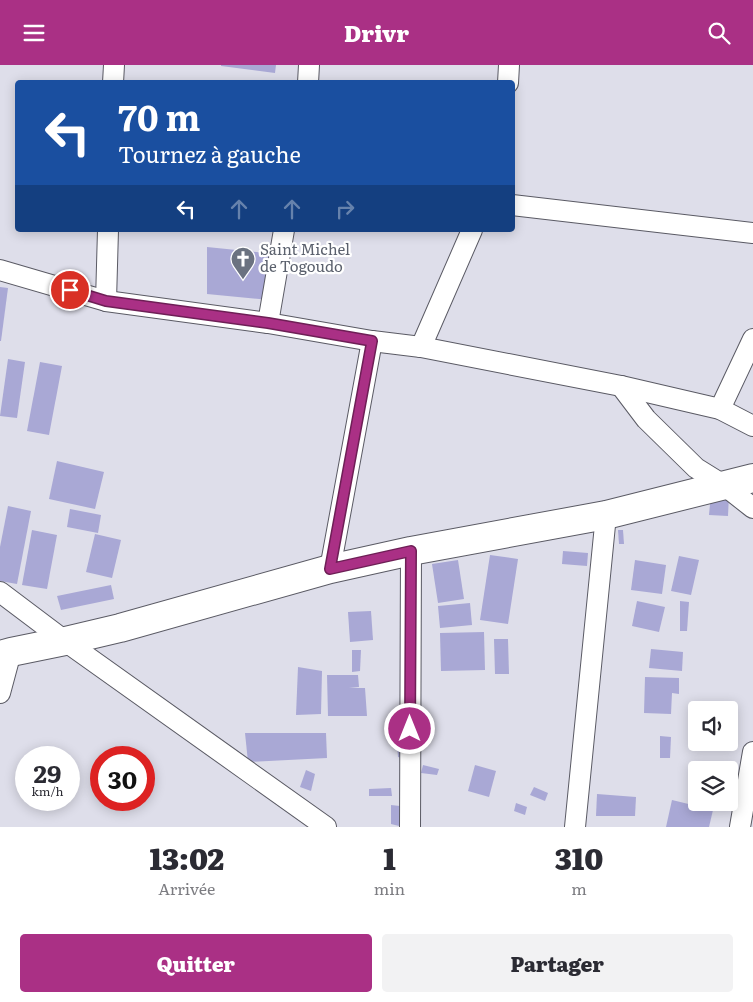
<!DOCTYPE html>
<html lang="fr">
<head>
<meta charset="utf-8">
<style>
	:root { --surface:#fff; --page:#f2f2f3; --text:#2b2b33; --muted:#7c7c81; --accent:#aa3085 }
	body { margin:0; font-family:Literata,serif; background:var(--page); color:var(--text); height:100vh; display:flex; flex-direction:column; font-size:19px; white-space:nowrap }
	* { box-sizing:border-box; margin:0 }
	p { font-size:16px; color:var(--muted) }
	.icon { flex:none; width:28px; height:28px; fill:none; stroke:currentColor; stroke-width:2; stroke-linecap:round; stroke-linejoin:round }
	.map { position:relative; height:762px; overflow:hidden }
	.side { display:flex; flex-direction:column; background:var(--surface); flex:1 }
	.side>* { flex:none }
	.top-card { position:absolute; left:15px; top:15px; width:500px; height:152px; border-radius:5px; box-shadow:0 2px 12px #0003; background:#1a4fa0; color:#fff; overflow:hidden }
	.controls { position:absolute; left:688px; top:636px; display:grid; gap:10px }
	.controls a { display:grid; place-items:center; width:50px; height:50px; border-radius:5px; background:var(--surface); box-shadow:0 2px 12px #0003; font-size:25px }
	.speed { position:absolute; left:15px; top:681px; display:flex; gap:10px; font-size:25px; font-weight:700; text-align:center }
	.speed>* { display:grid; place-content:center; width:65px; height:65px; border-radius:50%; background:var(--surface); box-shadow:0 2px 12px #0003; line-height:1 }
	.speed small { font-size:12px; font-weight:400 }
	.speed .limit { border:8px solid #d22; background:#fff; color:#111 }
	.pin { position:absolute; display:grid; place-items:center; width:42px; height:42px; color:#fff; margin:-21px; border:2px solid #fff; border-radius:50%; box-shadow:0 1px 5px #0007 }
	.me { position:absolute; width:55px; margin:-28px; rotate:0deg; stroke-linejoin:round; filter:drop-shadow(0 0 4px #0008) }
	.turn { display:flex; align-items:center; gap:18px; height:105px; padding:0 20px; font-size:22px }
	.turn .icon { width:65px; height:65px; stroke-width:2.5 }
	.turn b { display:block; font-size:35px; line-height:42px }
	.lanes { display:flex; align-items:center; height:48px; padding:0 20px; background:#0003; justify-content:center; gap:25px; direction:ltr }
	.lanes .off { opacity:.35 }
	.eta { display:flex; justify-content:space-evenly; align-items:center; height:85px; text-align:center }
	.eta b { font-size:30px; font-weight:800; line-height:35px }
	.action { display:flex; gap:10px; margin-top:auto; padding:10px 20px }
	.action a { flex:1; height:58px; border-radius:5px; background:var(--accent); color:#fff; font-size:20px; font-weight:800; line-height:58px; text-align:center }
	.action a+a { background:var(--page); color:var(--text) }
	header { display:flex; justify-content:space-between; align-items:center; height:65px; padding:0 20px; background:var(--accent); color:#fff; font-size:22px; font-weight:800 }
	.map>svg:first-child { display:block }
	.building { fill:#a9a8d5 }
	.lines { fill:none; stroke-linecap:round; stroke-linejoin:round }
	.minor-casing { stroke:#5a5a64; stroke-width:22 }
	.secondary-casing { stroke:#5a5a64; stroke-width:30 }
	.minor { stroke:#fff; stroke-width:20 }
	.secondary { stroke:#fff; stroke-width:28 }
	.route-casing { stroke:#6e1f56; stroke-width:12 }
	.route { stroke:#aa3085; stroke-width:9 }
	.labels { text-anchor:middle; stroke-width:4.5; stroke-linejoin:round; paint-order:stroke }
	.worship-label { font-size:15px; fill:#5b616d; stroke:#fff; text-anchor:start }
</style>
</head>
<body>
<header><svg class="icon" aria-label="menu" viewBox="0 0 24 24"><path d="M4 6h16M4 12h16M4 18h16"/></svg>Drivr<svg class="icon" aria-label="search" viewBox="0 0 24 24"><circle cx="10" cy="10" r="6"/><path d="M15 15l6 6"/></svg></header>
<div class="map">
<svg width="753" height="762" viewBox="0 0 753 762">
	<rect width="100%" height="100%" fill="#dedeea"/>
	<g class="building">
		<polygon points="221,0 276,0 275,8 221,1"/>
		<polygon points="207,182 275,189 270,235 207,229"/>
		<polygon points="0,222 8,223 1,276 0,276"/>
		<polygon points="8,294 25,297 17,353 0,351"/>
		<polygon points="40,297 62,301 49,370 27,366"/>
		<polygon points="57,396 104,407 95,444 49,434"/>
		<polygon points="711,428 729,429 728,451 709,450"/>
		<polygon points="8,441 31,446 17,519 0,516 0,482"/>
		<polygon points="70,444 101,450 98,468 67,462"/>
		<polygon points="32,465 57,470 47,524 22,520"/>
		<polygon points="618,465 623,465 624,479 619,479"/>
		<polygon points="95,469 121,475 112,513 86,507"/>
		<polygon points="563,486 588,488 587,501 562,499"/>
		<polygon points="490,490 518,494 508,559 480,555"/>
		<polygon points="679,491 699,495 691,530 671,526"/>
		<polygon points="458,495 464,534 438,538 432,499"/>
		<polygon points="635,495 666,500 662,529 631,525"/>
		<polygon points="111,520 114,534 61,545 57,531"/>
		<polygon points="637,536 665,542 659,567 632,561"/>
		<polygon points="680,536 689,537 687,566 680,566"/>
		<polygon points="470,538 472,560 440,563 438,541"/>
		<polygon points="371,546 373,575 350,577 348,547"/>
		<polygon points="484,567 485,605 441,606 440,568"/>
		<polygon points="494,574 508,574 509,609 495,609"/>
		<polygon points="651,584 683,587 682,606 649,603"/>
		<polygon points="352,585 361,585 360,606 352,607"/>
		<polygon points="298,602 322,606 321,649 296,650"/>
		<polygon points="327,610 358,610 359,622 349,623 365,623 367,651 328,651"/>
		<polygon points="645,612 679,613 679,629 672,628 671,649 644,648"/>
		<polygon points="396,663 403,663 406,694 398,692"/>
		<polygon points="245,668 326,668 327,693 248,697"/>
		<polygon points="660,671 671,672 670,693 660,693"/>
		<polygon points="423,700 439,704 437,710 421,708"/>
		<polygon points="475,700 496,706 489,732 468,726"/>
		<polygon points="306,705 315,709 311,726 300,722"/>
		<polygon points="534,722 548,728 545,736 530,730"/>
		<polygon points="391,723 392,731 369,731 369,724"/>
		<polygon points="597,729 636,732 635,751 596,751"/>
		<polygon points="672,735 713,745 709,762 666,762"/>
		<polygon points="516,738 527,742 525,750 514,746"/>
		<polygon points="391,740 400,741 399,761 391,759"/>
	</g>
	<g class="lines">
		<defs>
			<g id="minor">
				<polyline points="113,18 114,0"/>
				<polyline points="308,18 309,0"/>
				<polyline points="508,18 509,0"/>
				<polyline points="512,140 753,168"/>
				<polyline points="0,205 106,236 268,258 372,276 421,282 621,321 720,344 753,361"/>
				<polyline points="106,236 108,165"/>
				<polyline points="268,258 284,165"/>
				<polyline points="421,282 472,165"/>
				<polyline points="621,321 646,354 696,403 725,421 753,443"/>
				<polyline points="720,344 753,274"/>
				<polyline points="330,504 372,276"/>
				<polyline points="0,527 65,576 326,762"/>
				<polyline points="0,628 11,587"/>
				<polyline points="410,762 411,486"/>
				<polyline points="575,762 606,450"/>
				<polyline points="740,762 753,687"/>
			</g>
			<polyline id="secondary" points="0,590 11,587 65,576 120,563 330,504 411,486 606,450 753,413"/>
		</defs>
		<use href="#minor" class="minor-casing"/>
		<use href="#secondary" class="secondary-casing"/>
		<use href="#minor" class="minor"/>
		<use href="#secondary" class="secondary"/>
	</g>
	<g class="lines">
		<defs>
			<polyline id="route" points="70,225 106,236 268,258 372,276 330,504 411,486 410,664"/>
		</defs>
		<use href="#route" class="route-casing"/>
		<use href="#route" class="route"/>
	</g>
	<defs>
		<symbol id="church-pin" viewBox="-11 -11 22 30"><path d="M0 17L-7.5 6A9.5 9.5 0 1 1 7.5 6Z" fill="#6b7280" stroke="#fff"/><path d="M-1.2-6h2.4v3.5h3.3v2.4h-3.3V6h-2.4V-.1h-3.3v-2.4h3.3Z" fill="#fff"/></symbol>
	</defs>
	<g fill-rule="evenodd">
		<use href="#church-pin" x="229" y="180" width="28" height="38"/>
	</g>
	<g class="labels">
		<g class="worship-label">
			<text x="260" y="190">Saint Michel<tspan x="260" dy="17">de Togoudo</tspan></text>
		</g>
	</g>
</svg>
<div class="controls">
<a><svg class="icon" aria-label="sound" viewBox="0 0 24 24"><path d="M4 9h4l5-4v14l-5-4H4zM17 9q2 3 0 6"/></svg></a>
<a><svg class="icon" aria-label="layers" viewBox="0 0 24 24"><path d="M12 4l9 5-9 5-9-5zM3 14l9 5 9-5"/></svg></a>
</div>
<div class="speed"><div>29<small>km/h</small></div><div class="limit">30</div></div>
<div class="pin" style="left:70px;top:225px;background:#d93025"><svg class="icon" aria-label="arrive" viewBox="0 0 24 24"><path d="M6 21V4h12l-3 4 3 4H6"/></svg></div>
<svg class="me" style="left:410px;top:664px" viewBox="-20 -20 40 40"><circle r="17" fill="#aa3085" stroke="#fff" stroke-width="3"/><path d="M0-11L8 9 0 5-8 9z" fill="#fff"/></svg>
<div class="top-card">
<div class="turn"><svg class="icon" aria-label="left" viewBox="0 0 24 24"><path d="M17 20v-9H6M10 6l-5 5 5 5"/></svg><div><b>70 m</b>Tournez à gauche</div></div>
<div class="lanes"><svg class="icon" aria-label="left" viewBox="0 0 24 24"><path d="M17 20v-9H6M10 6l-5 5 5 5"/></svg><svg class="icon off" aria-label="ahead" viewBox="0 0 24 24"><path d="M12 20V5M6 11l6-6 6 6"/></svg><svg class="icon off" aria-label="ahead" viewBox="0 0 24 24"><path d="M12 20V5M6 11l6-6 6 6"/></svg><svg class="icon off" aria-label="right" viewBox="0 0 24 24"><path d="M7 20v-9h11M14 6l5 5-5 5"/></svg></div>
</div>
</div>
<section class="side">
<div class="eta">
<div><b>13:02</b><p>Arrivée</p></div>
<div><b>1</b><p>min</p></div>
<div><b>310</b><p>m</p></div>
</div>
<div class="action"><a>Quitter</a><a>Partager</a></div>
</section>
</body>
</html>
